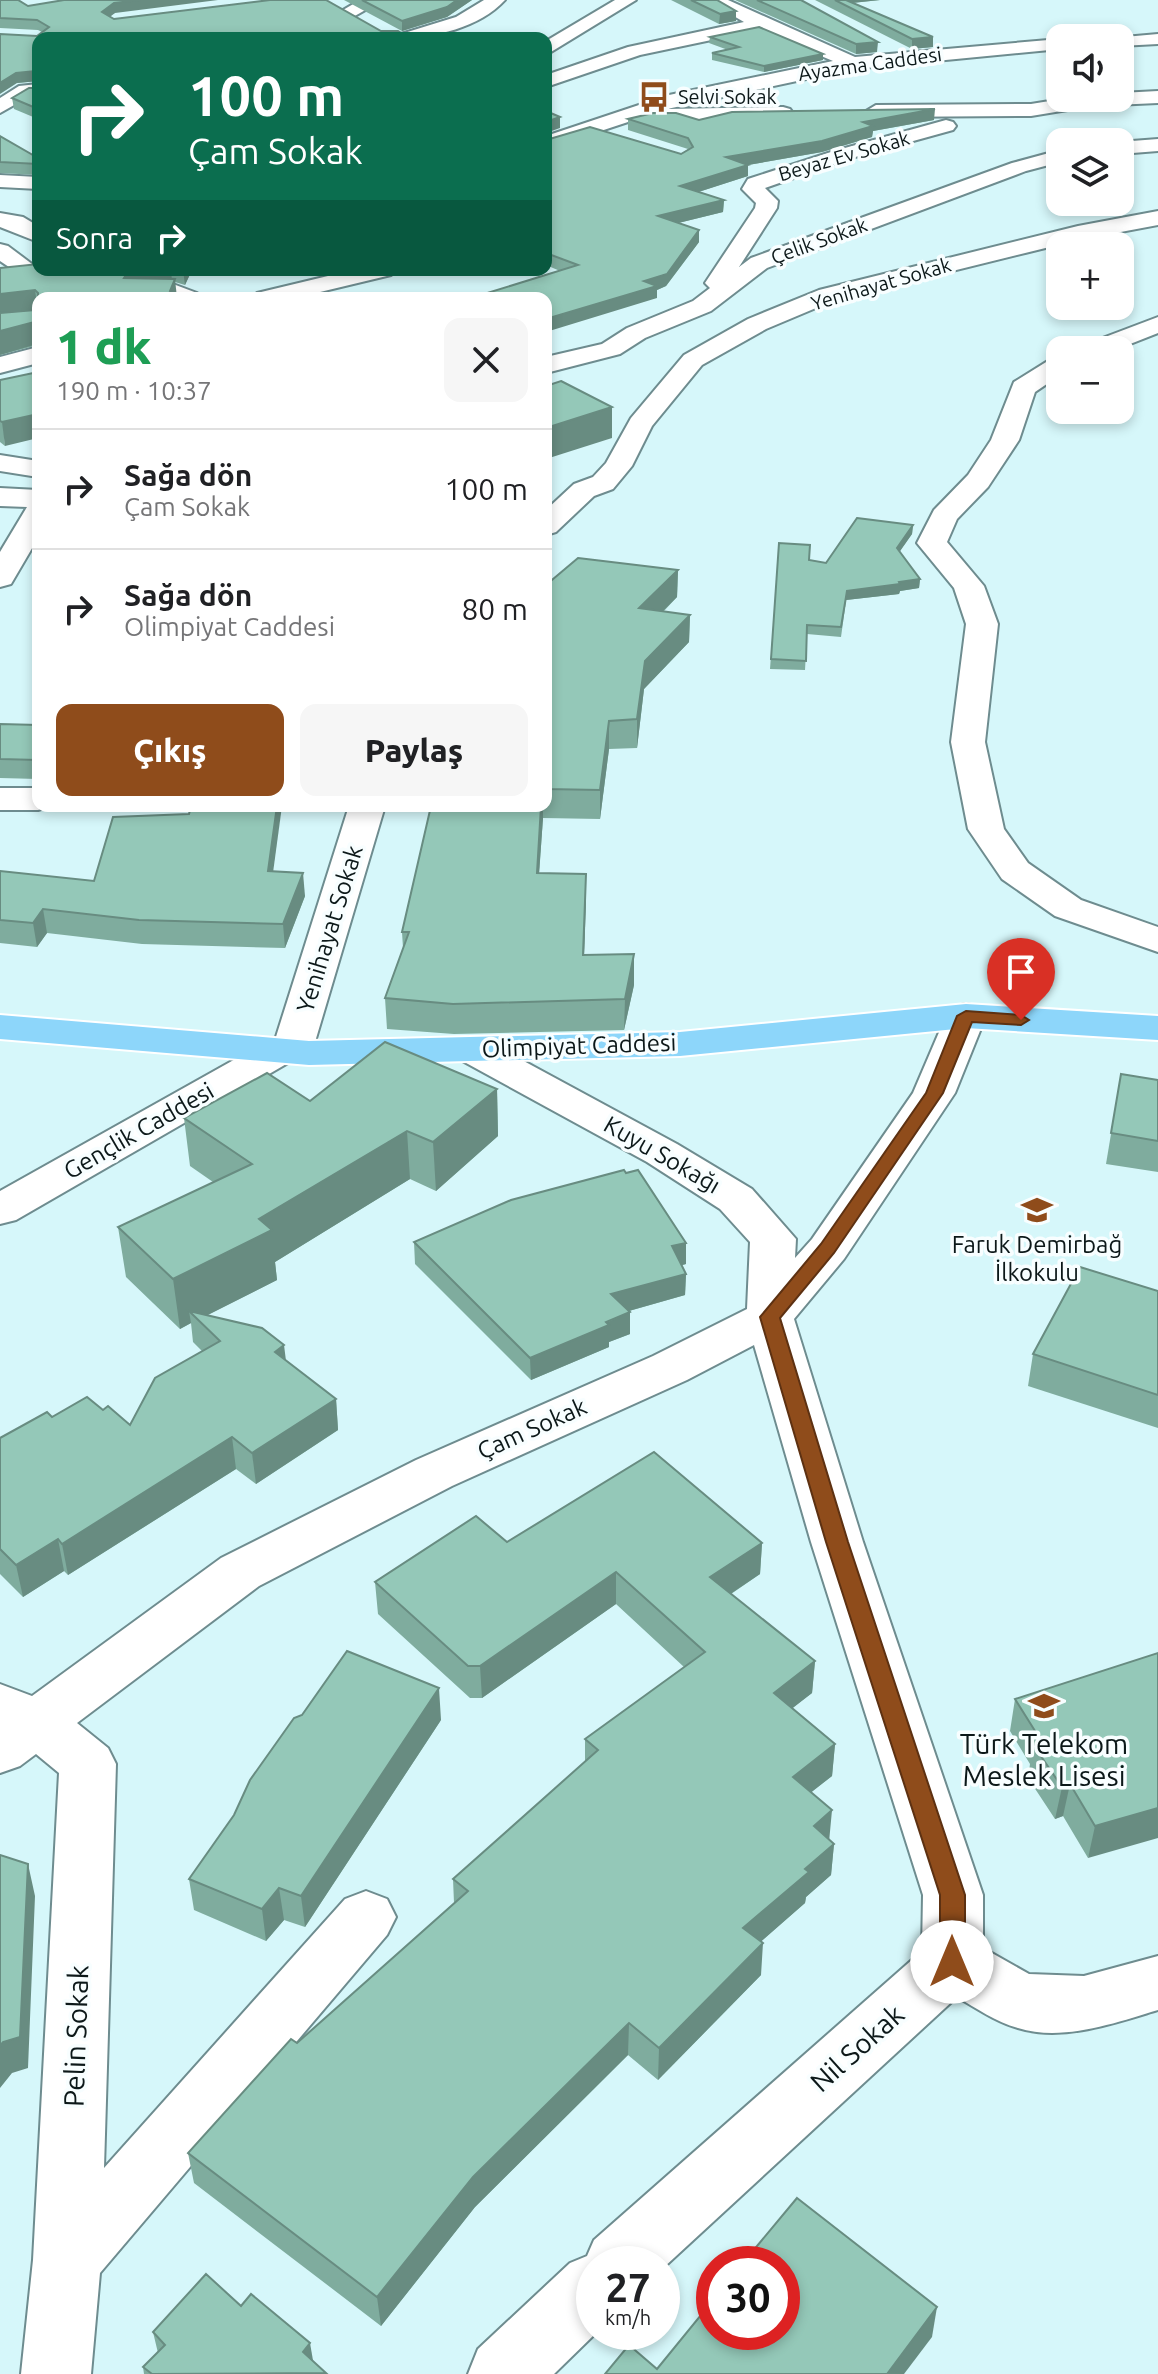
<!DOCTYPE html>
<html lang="tr">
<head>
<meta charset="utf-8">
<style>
	:root { --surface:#fff; --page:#f6f6f6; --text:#202124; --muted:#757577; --line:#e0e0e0; --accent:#8f4c1b }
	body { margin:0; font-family:Ubuntu,sans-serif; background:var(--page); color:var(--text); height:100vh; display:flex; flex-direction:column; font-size:30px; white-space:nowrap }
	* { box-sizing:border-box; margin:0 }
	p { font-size:26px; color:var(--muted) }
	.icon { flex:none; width:44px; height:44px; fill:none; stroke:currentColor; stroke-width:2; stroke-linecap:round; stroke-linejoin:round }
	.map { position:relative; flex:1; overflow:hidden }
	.drawer { position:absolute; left:32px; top:292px; width:520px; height:520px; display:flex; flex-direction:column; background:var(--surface); border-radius:16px; box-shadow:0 4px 12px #0003 }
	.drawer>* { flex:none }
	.top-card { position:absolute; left:32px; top:32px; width:520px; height:244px; border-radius:16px; box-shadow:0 4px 12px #0003; background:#0b6e4f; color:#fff; overflow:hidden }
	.fabs { position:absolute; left:1046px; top:24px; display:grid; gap:16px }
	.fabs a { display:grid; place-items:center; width:88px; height:88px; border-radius:16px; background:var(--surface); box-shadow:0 4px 12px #0003; font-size:40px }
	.speed { position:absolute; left:576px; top:2246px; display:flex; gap:16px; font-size:40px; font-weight:700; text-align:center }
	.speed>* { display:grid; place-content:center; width:104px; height:104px; border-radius:50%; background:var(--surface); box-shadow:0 4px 12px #0003; line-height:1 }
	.speed small { font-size:20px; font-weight:400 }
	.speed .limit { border:12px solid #d22; background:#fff; color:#111 }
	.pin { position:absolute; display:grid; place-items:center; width:68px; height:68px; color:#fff; margin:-82px -34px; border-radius:50% 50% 50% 0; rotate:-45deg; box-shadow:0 0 8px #0007 }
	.pin .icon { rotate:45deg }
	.me { position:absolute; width:88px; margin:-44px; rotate:0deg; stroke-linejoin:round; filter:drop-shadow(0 0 6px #0008) }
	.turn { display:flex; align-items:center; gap:28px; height:168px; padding:0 24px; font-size:36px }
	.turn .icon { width:104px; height:104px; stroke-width:2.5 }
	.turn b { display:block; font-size:56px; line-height:68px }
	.then { display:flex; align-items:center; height:76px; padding:0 24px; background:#0003; gap:16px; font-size:30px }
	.round { display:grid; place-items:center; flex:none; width:84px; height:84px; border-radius:16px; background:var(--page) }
	.summary { display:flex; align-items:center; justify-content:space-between; height:136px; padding:0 24px }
	h1 { font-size:48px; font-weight:800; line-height:60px; color:#1e9e55 }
	.button { display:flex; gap:16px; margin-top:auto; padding:16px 24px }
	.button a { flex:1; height:92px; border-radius:16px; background:var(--accent); color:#fff; font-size:32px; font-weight:800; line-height:92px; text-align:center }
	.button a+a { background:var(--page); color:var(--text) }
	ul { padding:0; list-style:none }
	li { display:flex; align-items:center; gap:24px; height:120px; padding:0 24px; border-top:2px solid var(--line) }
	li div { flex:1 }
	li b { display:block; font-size:30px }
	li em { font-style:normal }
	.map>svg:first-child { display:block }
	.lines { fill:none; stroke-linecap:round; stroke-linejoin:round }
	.minor-casing { stroke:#6e8c8f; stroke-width:4 }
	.major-casing { stroke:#fff; stroke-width:4 }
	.minor { fill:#fff; fill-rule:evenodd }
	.major { fill:#8dd6fa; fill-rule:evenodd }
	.wall { fill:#7fac9e }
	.shaded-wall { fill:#688c81 }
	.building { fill:#94c8b8; stroke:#688c81; stroke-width:2 }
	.route { fill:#8f4c1b; stroke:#5d3112; stroke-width:2 }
	.labels { text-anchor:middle; stroke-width:7; stroke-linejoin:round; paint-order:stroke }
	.far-street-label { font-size:20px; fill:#0c1819; stroke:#f8feff }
	.far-poi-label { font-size:20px; fill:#0c1819; stroke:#f8feff; text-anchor:start }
	.street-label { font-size:24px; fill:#0c1819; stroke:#f8feff }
	.poi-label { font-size:24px; fill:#0c1819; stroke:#f8feff }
	.near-poi-label { font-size:28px; fill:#0c1819; stroke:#f8feff }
	.near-street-label { font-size:28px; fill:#0c1819; stroke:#f8feff }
</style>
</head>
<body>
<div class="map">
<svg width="1158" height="2374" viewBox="0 0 1158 2374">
	<rect width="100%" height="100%" fill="#d6f7fa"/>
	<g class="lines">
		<defs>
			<g id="minor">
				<polygon points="360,0 383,0 353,17 341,17 338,13"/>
				<path d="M484,0H505C479,28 434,38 398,38L401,34L456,17Z"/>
				<polygon points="615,0 636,0 546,55 546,41"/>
				<polygon points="706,0 728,0 855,57 1060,39 1060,49 853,69 667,109 783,107 790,109 793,113 790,117 631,121 546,149 546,136 669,95 833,61 759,30 640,55 546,87 546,75 628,47 744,22"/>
				<polygon points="1158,34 1158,44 1120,46 1120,38 1113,38"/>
				<polygon points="38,84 38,96 30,96 0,113 0,98 19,86"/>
				<polygon points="1158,91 1158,103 1092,106 1031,116 876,117 866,111 876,105 1031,104 1068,98 1120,98 1120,93"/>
				<polygon points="946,120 953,122 956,126 953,130 848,159 765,188 778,201 777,208 739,267 751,258 1012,163 1060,150 1060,162 1026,171 767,268 711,311 645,338 620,354 546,373 546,357 602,344 627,328 693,301 710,288 705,283 755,208 756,203 742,189 748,179 834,151"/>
				<polygon points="1158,139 1158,151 1120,154 1119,142"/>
				<polygon points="0,175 38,177 38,189 0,187"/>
				<polygon points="1158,211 1158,225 1078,240 835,300 766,329 702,365 652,426 632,466 613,489 594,496 556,532 546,535 546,510 574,484 593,477 606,463 631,418 684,355 748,319 819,290 1078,226"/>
				<polygon points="0,213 23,217 38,226 38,242 0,227"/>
				<polygon points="0,244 8,246 32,264 28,269 12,269 0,261"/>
				<polygon points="353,270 395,270 391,275 295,298 253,298 257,293"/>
				<polygon points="173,284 197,293 201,298 129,298 133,293"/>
				<polygon points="1158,317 1158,333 1115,350 1080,350 1084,345"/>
				<polygon points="38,347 38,363 0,373 0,357"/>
				<polygon points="1060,356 1060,375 1035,392 1019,440 988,487 957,519 947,542 984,586 998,624 985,742 1004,829 1028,863 1081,900 1158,927 1158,952 1055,916 1002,879 968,829 951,742 966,624 954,588 917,543 934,510 968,475 991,440 1014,382 1051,359"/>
				<polygon points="0,455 38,461 38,477 0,471"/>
				<polygon points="0,488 38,490 38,538 11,584 0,587 0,552 27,507 0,506"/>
				<polygon points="0,788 38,788 38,806 51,806 38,810 0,810"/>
				<polygon points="349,806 385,806 312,1052 306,1061 288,1063 16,1220 0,1224 0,1191 264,1043 275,1040"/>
				<path d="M966,1004L980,1007L986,1016L955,1093L844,1259L794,1319L863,1542L983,1895V1948L1029,1974L1084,1976L1158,1956V2010C1115,2023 1062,2042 1018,2028C996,2022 976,2008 957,1997L662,2269V2264H594V2332H597L554,2374H468L478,2349L570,2263L587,2256L594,2240L922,1951L923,1895L811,1542L754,1345L687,1380L452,1486L259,1586L77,1723L108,1748L116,1764L104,2168L345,1899L366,1891L387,1899L396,1917L387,1935L100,2273L91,2374H21L33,2260L59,1773L36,1754L20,1766L0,1773V1684L32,1696L221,1558L416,1460L653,1356L747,1309L750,1242L720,1209L647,1162L457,1058L451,1049L457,1040L471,1037L485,1040L677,1144L752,1189L796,1239L795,1258L812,1239L913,1093L946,1016L952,1007Z"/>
			</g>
			<polygon id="major" points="966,1004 1158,1016 1158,1040 966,1028 680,1056 309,1065 0,1039 0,1015 309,1041 680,1032"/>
		</defs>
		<use href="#minor" class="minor-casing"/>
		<use href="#major" class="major-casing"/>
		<use href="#minor" class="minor"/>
		<use href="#major" class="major"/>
	</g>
	<g class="wall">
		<polygon points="0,0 22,1 22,2 28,6 115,13 38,38 38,81 17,83 37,36 42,32 38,30 0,28"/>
		<polygon points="344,0 472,0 447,17 402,31"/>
		<polygon points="671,0 717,0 736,11 736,21 719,24"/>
		<polygon points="735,0 801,0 877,52 856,54"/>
		<polygon points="815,0 880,0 852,3 933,37 933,47 912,49"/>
		<polygon points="710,37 823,54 823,60 764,72 712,60 712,53 728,50 709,43"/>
		<polygon points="38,88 38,119 14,109 12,98"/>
		<polygon points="628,119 699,120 934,120 873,131 872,137 822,152 748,165 748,176 698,192 724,200 723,212 678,223 699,242 666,286 657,290 657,298 560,271 546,265 546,140 681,154 688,149 628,130"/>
		<polygon points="0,136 38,158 38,175 0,173"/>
		<polygon points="38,270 192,270 185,285 175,282 38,298 38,345 0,355"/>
		<polygon points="0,380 5,446 0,442"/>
		<polygon points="913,525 912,534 899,552 920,579 919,588 900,591 899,594 846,600 841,637 807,634 805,670 770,669 779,543 809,560 826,563"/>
		<polygon points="678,570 677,597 663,612 690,615 689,642 644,689 637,748 609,749 600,819 543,818 539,873 586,874 584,955 634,954 634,985 624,1030 454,1034 387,1029 385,998 403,948 402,932 431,806 546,806 546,585"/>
		<polygon points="0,724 38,725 38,779 0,778"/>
		<polygon points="0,871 94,881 273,871 305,896 285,948 142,944 47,933 37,947 0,943"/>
		<polygon points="1121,1074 1158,1080 1158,1172 1106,1164"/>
		<polygon points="497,1089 498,1136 436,1191 410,1179 275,1262 277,1280 207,1315 286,1361 336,1399 338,1430 256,1484 236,1469 68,1575 64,1571 23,1597 0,1574 0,1438 52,1417 103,1410 130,1425 202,1351 193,1342 191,1323 180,1329 126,1277 118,1227 213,1182 190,1166 184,1118 310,1101"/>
		<polygon points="414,1242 686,1243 686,1264 682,1265 686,1274 685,1295 629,1311 630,1334 609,1342 609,1347 531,1380 415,1264"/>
		<polygon points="1158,1291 1158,1428 1028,1386 1033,1354"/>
		<polygon points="507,1542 762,1543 760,1574 731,1594 815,1661 812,1693 792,1708 835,1744 832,1776 811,1792 829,1839 834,1844 831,1875 806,1897 805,1903 761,1941 761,1975 658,2080 628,2055 475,2207 381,2326 194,2183 188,2153 297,2043 454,1903 453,1879 585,1762 585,1739 684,1667 616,1604 482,1698 470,1698 378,1614 375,1582"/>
		<polygon points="1158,1653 1088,1858 1063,1816 1055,1819 1028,1778 1030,1764 1010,1731 1015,1699"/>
		<polygon points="441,1720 305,1927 284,1920 266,1941 194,1910 189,1879"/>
		<polygon points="241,2306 313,2361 326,2374 144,2374 143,2367 158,2353 153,2332"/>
	</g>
	<g class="shaded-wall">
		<polygon points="140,0 218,0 115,13 103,22 102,12 114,3"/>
		<polygon points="457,0 472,0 447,17 402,31 402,21"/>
		<polygon points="835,0 880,0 842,4"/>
		<polygon points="736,11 736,21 719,24 720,14"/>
		<polygon points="933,37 933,47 912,49 912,39"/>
		<polygon points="878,42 877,52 856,54 856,44"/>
		<polygon points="823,54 823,60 764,72 764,66"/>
		<polygon points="36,71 38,81 17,83 0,94 0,83 16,73"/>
		<polygon points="935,109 934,120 873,131 872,137 822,152 748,165 748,176 680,198 680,186 726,157 863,122"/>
		<polygon points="560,117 560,128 546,133 546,122"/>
		<polygon points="724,200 723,212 658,228 658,216"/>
		<polygon points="699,230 699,242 666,286 657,290 657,298 546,332 546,319 644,281"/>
		<polygon points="129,270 171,270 172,281 124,278"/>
		<polygon points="183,270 192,270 185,285"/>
		<polygon points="175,279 177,298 170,291"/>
		<polygon points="35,290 38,312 0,317 0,294"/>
		<polygon points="34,322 37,344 0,355 0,331"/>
		<polygon points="612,407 612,438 546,459 546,428"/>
		<polygon points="38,414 38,438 5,446 2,422"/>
		<polygon points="913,525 912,534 896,557 897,548"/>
		<polygon points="678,570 677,597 639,635 639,608"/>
		<polygon points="920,579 919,588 900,591 899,594 846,600 841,637 847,591"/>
		<polygon points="690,615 689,642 644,689 637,748 637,719 645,661"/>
		<polygon points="609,721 609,749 600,819 600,790"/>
		<polygon points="277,806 282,806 270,895 268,871"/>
		<polygon points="541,806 543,806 543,818 537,903 537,873"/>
		<polygon points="303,873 305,896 285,948 283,924"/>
		<polygon points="586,874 586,903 583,985 583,955"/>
		<polygon points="43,909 47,933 37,947 33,923"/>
		<polygon points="634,954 634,985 624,1030 625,999"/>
		<polygon points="497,1089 498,1136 436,1191 433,1142"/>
		<polygon points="407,1131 410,1179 275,1262 277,1280 198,1320 189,1311 191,1323 180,1329 173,1279 259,1219"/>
		<polygon points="686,1243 686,1264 671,1268 672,1246"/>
		<polygon points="686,1274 685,1295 611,1316 611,1294"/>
		<polygon points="630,1312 630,1334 609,1342 609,1347 531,1380 530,1358"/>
		<polygon points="284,1345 288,1377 275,1352"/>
		<polygon points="336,1399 338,1430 256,1484 252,1453"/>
		<polygon points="232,1437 236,1469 68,1575 62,1544"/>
		<polygon points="58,1539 64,1571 23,1597 16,1565"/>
		<polygon points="762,1543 760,1574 708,1609 710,1577"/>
		<polygon points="616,1572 616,1604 482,1698 480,1666"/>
		<polygon points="815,1661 812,1693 771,1725 774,1693"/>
		<polygon points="439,1688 441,1720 305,1927 301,1896"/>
		<polygon points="835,1744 832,1776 790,1809 793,1777"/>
		<polygon points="1070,1784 1063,1816 1055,1819 1062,1787"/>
		<polygon points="1158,1808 1158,1838 1088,1858 1095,1826"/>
		<polygon points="832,1810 829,1842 814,1826"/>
		<polygon points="834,1844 831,1875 806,1897 805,1903 741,1959 743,1928 805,1869"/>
		<polygon points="28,1864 35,1896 28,2068 12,2073 0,2088 0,2046"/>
		<polygon points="279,1888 284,1920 266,1941 262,1909"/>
		<polygon points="763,1943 761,1975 658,2080 659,2048"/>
		<polygon points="629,2023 628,2055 475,2207 381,2326 377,2297 473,2177"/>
		<polygon points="937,2307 932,2337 904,2374 887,2374"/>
		<polygon points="310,2343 315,2372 303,2352"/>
	</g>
	<g class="building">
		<polygon points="0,0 18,0 28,6 64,0 140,0 114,3 102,12 114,19 270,0 326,0 381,31 398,31 409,38 38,38 38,72 36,71 16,73 0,83 0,34 37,36 49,27 37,20 0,18"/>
		<polygon points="362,0 457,0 447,7 402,21"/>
		<polygon points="691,0 717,0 736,11 720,14"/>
		<polygon points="757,0 801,0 878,42 856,44"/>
		<polygon points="835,0 846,0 933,37 912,39"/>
		<polygon points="759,27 823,54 764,66 712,53 739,47 710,37"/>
		<polygon points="29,88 38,88 38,109 12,98"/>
		<polygon points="935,109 863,122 873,126 822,141 726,157 748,165 680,186 724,200 658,216 699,230 667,274 644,281 657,286 546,319 546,298 471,298 578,265 546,253 546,140 590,127 681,154 693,147 688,138 628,119 653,113 676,113 699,120 732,112"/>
		<polygon points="546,111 560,117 546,122"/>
		<polygon points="0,136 38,158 38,164 0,162"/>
		<polygon points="38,264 38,270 129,270 124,278 175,279 170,291 184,298 38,298 38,333 38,325 34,322 0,331 0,313 35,310 38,307 38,293 35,290 0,294 0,268"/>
		<polygon points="38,372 38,414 2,422 0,421 0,380"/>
		<polygon points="561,381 612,407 546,428 546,386"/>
		<polygon points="857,518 913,525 897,548 920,579 899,582 900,584 847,591 841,627 807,625 806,661 771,659 779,543 810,545 809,560 826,563"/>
		<polygon points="578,558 678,570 639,608 690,615 645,661 637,719 609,721 600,790 546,789 546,585"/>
		<polygon points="0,724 38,725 38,760 0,759"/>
		<polygon points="191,806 277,806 268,871 303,873 283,924 139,920 43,909 33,923 0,920 0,871 94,881 113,817 189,814"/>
		<polygon points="431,806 541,806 537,873 586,874 583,955 634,954 625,999 453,1004 385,998 409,932 402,932"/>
		<polygon points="385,1042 497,1089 433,1142 407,1131 259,1219 272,1230 173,1279 118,1227 252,1164 184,1118 267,1073 310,1101"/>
		<polygon points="1121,1074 1158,1080 1158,1141 1111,1133"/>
		<polygon points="624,1170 626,1173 638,1170 686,1243 672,1246 686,1274 611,1294 630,1312 606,1322 609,1325 530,1358 414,1242 511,1200"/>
		<polygon points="1080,1267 1158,1291 1158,1395 1033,1354"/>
		<polygon points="189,1311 262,1328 284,1345 275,1352 336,1399 252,1453 232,1437 62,1544 58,1539 16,1565 0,1549 0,1438 47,1412 52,1417 87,1397 103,1410 108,1406 130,1425 155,1378 220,1341"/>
		<polygon points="654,1452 762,1543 710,1577 815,1661 774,1693 835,1744 793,1777 832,1810 814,1826 834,1844 805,1869 809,1872 743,1928 763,1943 659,2048 629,2023 473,2177 377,2297 188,2153 291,2039 297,2043 468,1891 453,1879 598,1750 585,1739 705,1652 616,1572 480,1666 468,1666 375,1582 476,1516 507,1542"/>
		<polygon points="347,1651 439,1688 301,1896 279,1888 262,1909 189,1879 234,1815 250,1780 294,1718 302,1715"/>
		<polygon points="1158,1653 1158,1808 1095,1826 1070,1784 1062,1787 1034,1746 1042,1742 1015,1699"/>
		<polygon points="0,1855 28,1864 20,2037 3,2042 0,2046"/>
		<polygon points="797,2198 937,2307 887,2374 605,2374 629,2345 657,2369 714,2299 714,2332 782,2332 782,2264 742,2264"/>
		<polygon points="206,2274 241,2306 251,2294 310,2343 303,2352 326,2373 152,2374 143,2367 165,2345 153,2332"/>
	</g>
	<polygon class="route" points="966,1011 1021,1015 1029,1020 1021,1025 972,1022 943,1093 834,1253 780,1318 848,1542 965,1895 965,1962 961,1970 952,1974 943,1970 940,1962 940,1895 826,1542 760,1317 821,1244 926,1093 957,1016"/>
	<defs>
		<symbol id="bus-bare" viewBox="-9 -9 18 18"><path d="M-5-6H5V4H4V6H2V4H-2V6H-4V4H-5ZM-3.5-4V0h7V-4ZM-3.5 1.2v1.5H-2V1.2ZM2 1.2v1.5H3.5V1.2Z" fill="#8f4c1b" stroke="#f8feff" stroke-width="2.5" paint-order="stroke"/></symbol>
		<symbol id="school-bare" viewBox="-9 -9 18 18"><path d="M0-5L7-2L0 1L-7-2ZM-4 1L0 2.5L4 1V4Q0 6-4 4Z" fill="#8f4c1b" stroke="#f8feff" stroke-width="2.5" paint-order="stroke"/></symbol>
	</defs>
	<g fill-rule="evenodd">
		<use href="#bus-bare" x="632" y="75" width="44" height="44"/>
		<use href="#school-bare" x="1015" y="1188" width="44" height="44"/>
		<use href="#school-bare" x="1022" y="1684" width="44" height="44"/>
	</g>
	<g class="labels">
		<g class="far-street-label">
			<text transform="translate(870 64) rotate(-8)" y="7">Ayazma Caddesi</text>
			<text transform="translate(844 156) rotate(-16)" y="7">Beyaz Ev Sokak</text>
			<text transform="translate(819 241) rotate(-20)" y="7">Çelik Sokak</text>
			<text transform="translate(881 284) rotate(-16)" y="7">Yenihayat Sokak</text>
		</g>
		<g class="far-poi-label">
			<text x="678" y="104">Selvi Sokak</text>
		</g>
		<g class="street-label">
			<text transform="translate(330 929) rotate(-73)" y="8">Yenihayat Sokak</text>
			<text transform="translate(579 1046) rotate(-2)" y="8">Olimpiyat Caddesi</text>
			<text transform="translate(139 1131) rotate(-30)" y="8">Gençlik Caddesi</text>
			<text transform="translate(662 1155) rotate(30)" y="8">Kuyu Sokağı</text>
			<text transform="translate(532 1429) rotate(-24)" y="8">Çam Sokak</text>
		</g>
		<g class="poi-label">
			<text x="1037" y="1253">Faruk Demirbağ<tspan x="1037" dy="28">İlkokulu</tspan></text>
		</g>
		<g class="near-poi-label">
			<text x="1044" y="1754">Türk Telekom<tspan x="1044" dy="32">Meslek Lisesi</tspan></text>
		</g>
		<g class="near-street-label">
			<text transform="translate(76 2036) rotate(-88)" y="10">Pelin Sokak</text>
			<text transform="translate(857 2048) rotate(-42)" y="10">Nil Sokak</text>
		</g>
	</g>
</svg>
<div class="fabs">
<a><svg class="icon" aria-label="sound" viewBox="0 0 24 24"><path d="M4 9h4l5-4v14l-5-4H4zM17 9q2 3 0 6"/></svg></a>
<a><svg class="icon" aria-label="layers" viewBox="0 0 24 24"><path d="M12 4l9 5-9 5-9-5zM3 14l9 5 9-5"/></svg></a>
<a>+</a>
<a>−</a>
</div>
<div class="speed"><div>27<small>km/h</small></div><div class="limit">30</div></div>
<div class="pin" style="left:1021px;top:1020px;background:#d93025"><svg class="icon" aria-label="arrive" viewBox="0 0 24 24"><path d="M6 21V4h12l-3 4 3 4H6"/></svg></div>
<svg class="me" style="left:952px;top:1962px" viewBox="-20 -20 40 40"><circle r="19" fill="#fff"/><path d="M0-13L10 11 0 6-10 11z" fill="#8f4c1b"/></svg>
<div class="top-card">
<div class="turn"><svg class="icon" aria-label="right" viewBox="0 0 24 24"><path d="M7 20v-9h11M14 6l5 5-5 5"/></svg><div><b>100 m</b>Çam Sokak</div></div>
<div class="then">Sonra<svg class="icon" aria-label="right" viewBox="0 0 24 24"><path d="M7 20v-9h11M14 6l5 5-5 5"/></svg></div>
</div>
<section class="drawer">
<div class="summary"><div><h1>1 dk</h1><p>190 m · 10:37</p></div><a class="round"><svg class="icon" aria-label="close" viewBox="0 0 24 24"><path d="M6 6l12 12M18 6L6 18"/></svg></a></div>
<ul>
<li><svg class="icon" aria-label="right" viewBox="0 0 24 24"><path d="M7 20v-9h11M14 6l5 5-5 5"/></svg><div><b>Sağa dön</b><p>Çam Sokak</p></div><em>100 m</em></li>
<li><svg class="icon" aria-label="right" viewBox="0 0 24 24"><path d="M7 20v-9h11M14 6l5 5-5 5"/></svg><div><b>Sağa dön</b><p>Olimpiyat Caddesi</p></div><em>80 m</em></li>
</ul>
<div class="button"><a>Çıkış</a><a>Paylaş</a></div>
</section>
</div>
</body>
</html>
